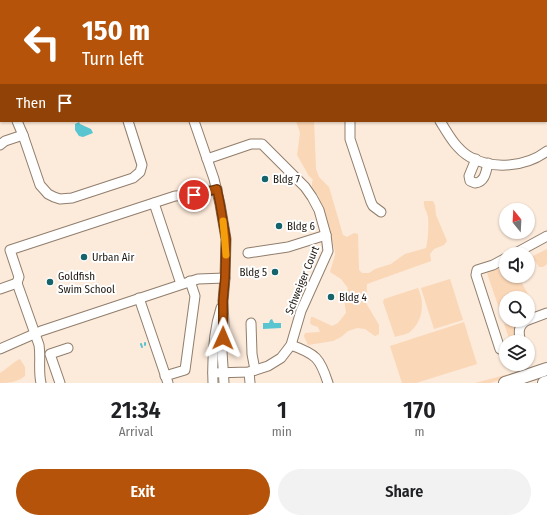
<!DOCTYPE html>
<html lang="en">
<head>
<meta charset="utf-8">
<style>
	:root { --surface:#fff; --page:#f2f2f2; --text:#202124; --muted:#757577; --accent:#b45309 }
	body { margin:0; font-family:"Fira Sans Condensed",sans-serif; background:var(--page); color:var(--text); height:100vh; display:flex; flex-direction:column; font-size:15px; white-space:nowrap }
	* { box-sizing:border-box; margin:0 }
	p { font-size:13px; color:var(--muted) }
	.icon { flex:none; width:22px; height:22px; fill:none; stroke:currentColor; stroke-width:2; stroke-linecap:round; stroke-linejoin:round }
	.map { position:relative; height:383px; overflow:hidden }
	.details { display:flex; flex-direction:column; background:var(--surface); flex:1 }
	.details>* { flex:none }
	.hud { position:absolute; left:0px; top:0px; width:547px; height:122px; box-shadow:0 1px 3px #0004; background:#b45309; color:#fff; overflow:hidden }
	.needle { width:26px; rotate:342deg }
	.tools { position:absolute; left:499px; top:203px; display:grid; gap:8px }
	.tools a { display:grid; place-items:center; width:36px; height:36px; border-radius:50%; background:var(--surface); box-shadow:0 1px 3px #0004; font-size:20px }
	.pin { position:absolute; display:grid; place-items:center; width:34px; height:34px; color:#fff; margin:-17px; border:2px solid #fff; border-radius:50%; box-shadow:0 1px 4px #0007 }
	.me { position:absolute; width:44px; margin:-22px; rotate:1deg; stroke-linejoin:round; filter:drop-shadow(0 0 3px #0008) }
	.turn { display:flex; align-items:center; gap:14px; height:84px; padding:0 16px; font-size:18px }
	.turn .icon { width:52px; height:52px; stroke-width:2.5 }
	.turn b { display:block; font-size:28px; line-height:34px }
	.then { display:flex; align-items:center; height:38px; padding:0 16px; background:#0003; gap:8px; font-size:15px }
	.eta { display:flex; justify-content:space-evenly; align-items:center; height:68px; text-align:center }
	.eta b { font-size:24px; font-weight:600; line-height:28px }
	.action { display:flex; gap:8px; margin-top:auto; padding:8px 16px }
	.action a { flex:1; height:46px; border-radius:24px; background:var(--accent); color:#fff; font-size:16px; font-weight:600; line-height:46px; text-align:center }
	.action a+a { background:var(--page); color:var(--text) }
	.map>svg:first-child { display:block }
	.green { fill:#fad7b7 }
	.water { fill:#59c5d0 }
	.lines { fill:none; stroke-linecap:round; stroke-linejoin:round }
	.stream { stroke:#59c5d0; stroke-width:2 }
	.minor-casing { stroke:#917e6c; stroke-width:11 }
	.major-casing { stroke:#917e6c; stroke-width:14 }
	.minor { stroke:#fff; stroke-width:9 }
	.major { stroke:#fff; stroke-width:12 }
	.route-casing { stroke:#753606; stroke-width:10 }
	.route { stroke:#b45309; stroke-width:7 }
	.slow { stroke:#f59e0b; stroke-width:7 }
	.poi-dot { fill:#16646b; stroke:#fff; stroke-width:1.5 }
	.labels { text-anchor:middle; stroke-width:4; stroke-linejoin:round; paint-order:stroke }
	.poi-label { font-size:11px; fill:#1f1811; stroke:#fff; text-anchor:start }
	.street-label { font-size:11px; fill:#1f1811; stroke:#fff }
</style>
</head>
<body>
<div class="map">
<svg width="547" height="383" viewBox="0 0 547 383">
	<rect width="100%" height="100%" fill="#fceada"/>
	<g class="green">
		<path d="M296,121H314L316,169L319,177L329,187L343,235L347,237L354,233L358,234L359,270L362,273H369L375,269L391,264L405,254L426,248C428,242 429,223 428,217C427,211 423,207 424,201H433L435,205L436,215L447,241L444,245L434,249L430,254L431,261L367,284L366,303L379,325V334L375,336L365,329L357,328L348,331L341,337L333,341L308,345L304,336L305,333L320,332L318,327L312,325L310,323L311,317H313L332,326L338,323L346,313L344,298L348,288L341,279L330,272L335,255V251L318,195L312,187V182L313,180L309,176L297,155L300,133Z"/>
		<polygon points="547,249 547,264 543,267 539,267 535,261 530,261 529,258"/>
		<polygon points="503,266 506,271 506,276 518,276 518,279 520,280 529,296 527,298 506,298 506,320 513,320 504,323 487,273"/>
		<polygon points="450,279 463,320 434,329 421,288"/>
		<path d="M418,288C425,303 423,321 410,332C406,335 400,335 395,337L383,302L384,299Z"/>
		<polygon points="517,320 519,320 514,327 515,339 503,344 501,341 509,338 504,324"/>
		<polygon points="464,322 477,364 416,383 402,383 390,346"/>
		<path d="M20,359L25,367V376C17,382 10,383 0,383V373C7,369 13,362 20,359Z"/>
		<polygon points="544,365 547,365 490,383 475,383"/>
	</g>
	<g class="water">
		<polygon points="79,122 80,124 91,129 93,133 83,137 79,136 75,130 75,124"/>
		<polygon points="272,319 274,323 281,323 281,328 263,329 263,323 269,323 270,320"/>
	</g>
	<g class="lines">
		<g class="stream">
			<polyline points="145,343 145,345"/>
			<polyline points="141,344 142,347"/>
		</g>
		<defs>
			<g id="minor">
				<polyline points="154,0 154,1"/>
				<polyline points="184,0 185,1"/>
				<polyline points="304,0 304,1"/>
				<polyline points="400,0 400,1"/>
				<polyline points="546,4 547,7"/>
				<polyline points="546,44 547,43"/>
				<polyline points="0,111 1,111"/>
				<polyline points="17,121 23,135 40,185 48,194 54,197 60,199 72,198 133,178 140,172 142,165 128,121"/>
				<polyline points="194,121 214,179 220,204 226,239 225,278 223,301 224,326 222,351 224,383"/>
				<polyline points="350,121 350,139 371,202 373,206 381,212"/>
				<path d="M440,121C448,134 456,149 470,157C493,170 526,167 547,151"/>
				<polyline points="0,145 5,141 23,135"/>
				<polyline points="207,159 251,144 262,144 305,187 312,197 319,210 326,235 328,251 301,311 291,345 281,358 268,366 249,372 213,373"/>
				<path d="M476,159L469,176L470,181L475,183C485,182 486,172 488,163"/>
				<polyline points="154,203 181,284"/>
				<polyline points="248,253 288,247 326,235"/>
				<polyline points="514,254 547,236"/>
				<polyline points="506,258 493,265 477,270 476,275 500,349 506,347"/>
				<polyline points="0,289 17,283"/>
				<polyline points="139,298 168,383"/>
				<polyline points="528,320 547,313"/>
				<polyline points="251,323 252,354 255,370"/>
				<path d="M520,342H521C518,332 518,326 527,320"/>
				<path d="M291,345C316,354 320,358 328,383"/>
				<polyline points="0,349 41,331 198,279 225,278"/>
				<polyline points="249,372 250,383"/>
				<polyline points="165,376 185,370 195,296 190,281"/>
				<path d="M41,383C38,370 41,358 39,345L17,283L19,277L10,250L175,196L194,195L217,189"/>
				<polyline points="60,383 50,354 68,348"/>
				<path d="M213,383C212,358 213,333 221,308"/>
			</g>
			<g id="major">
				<polyline points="505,383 547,369"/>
				<polyline points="544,383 547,382"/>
			</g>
		</defs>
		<use href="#minor" class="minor-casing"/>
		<use href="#major" class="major-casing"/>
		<use href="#minor" class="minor"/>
		<use href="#major" class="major"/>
	</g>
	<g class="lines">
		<defs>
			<polyline id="route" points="194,195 217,189 220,204 226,239 225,278 223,301 223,338"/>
		</defs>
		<use href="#route" class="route-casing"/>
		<use href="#route" class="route"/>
		<polyline class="slow" points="223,221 226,255"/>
	</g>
	<g class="poi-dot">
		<circle cx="265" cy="179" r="4"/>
		<circle cx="279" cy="226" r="4"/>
		<circle cx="84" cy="257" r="4"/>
		<circle cx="275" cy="272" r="4"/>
		<circle cx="50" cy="282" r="4"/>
		<circle cx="331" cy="297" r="4"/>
	</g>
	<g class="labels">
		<g class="poi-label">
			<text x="273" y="183">Bldg 7</text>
			<text x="287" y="230">Bldg 6</text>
			<text x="92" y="261">Urban Air</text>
			<text x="267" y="276" text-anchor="end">Bldg 5</text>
			<text x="58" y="280">Goldfish<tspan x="58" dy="13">Swim School</tspan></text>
			<text x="339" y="301">Bldg 4</text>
		</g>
		<g class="street-label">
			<text transform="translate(302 280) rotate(-68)" y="4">Schweiger Court</text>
		</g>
	</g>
</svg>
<div class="tools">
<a><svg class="needle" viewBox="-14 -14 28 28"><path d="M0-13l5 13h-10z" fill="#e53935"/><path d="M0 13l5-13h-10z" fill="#757577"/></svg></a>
<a><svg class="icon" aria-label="sound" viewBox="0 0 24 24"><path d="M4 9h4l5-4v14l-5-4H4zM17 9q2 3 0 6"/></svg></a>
<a><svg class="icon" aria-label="search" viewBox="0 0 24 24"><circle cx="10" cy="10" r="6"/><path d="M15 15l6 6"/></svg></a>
<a><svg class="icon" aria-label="layers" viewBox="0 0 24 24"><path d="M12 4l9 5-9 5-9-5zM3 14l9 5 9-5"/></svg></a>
</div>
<div class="pin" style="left:194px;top:195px;background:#d93025"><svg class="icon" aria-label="arrive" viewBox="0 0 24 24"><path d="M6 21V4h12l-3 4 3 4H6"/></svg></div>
<svg class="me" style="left:223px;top:338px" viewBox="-20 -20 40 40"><path d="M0-17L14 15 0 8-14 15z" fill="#b45309" stroke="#fff" stroke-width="4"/></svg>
<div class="hud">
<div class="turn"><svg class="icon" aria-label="left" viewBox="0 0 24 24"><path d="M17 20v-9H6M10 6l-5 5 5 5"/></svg><div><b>150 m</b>Turn left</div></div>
<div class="then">Then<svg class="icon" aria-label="arrive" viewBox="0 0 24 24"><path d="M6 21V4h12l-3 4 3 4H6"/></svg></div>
</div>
</div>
<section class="details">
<div class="eta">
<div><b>21:34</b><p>Arrival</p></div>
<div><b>1</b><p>min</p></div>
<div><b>170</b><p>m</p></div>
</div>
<div class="action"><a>Exit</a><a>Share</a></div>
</section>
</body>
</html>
